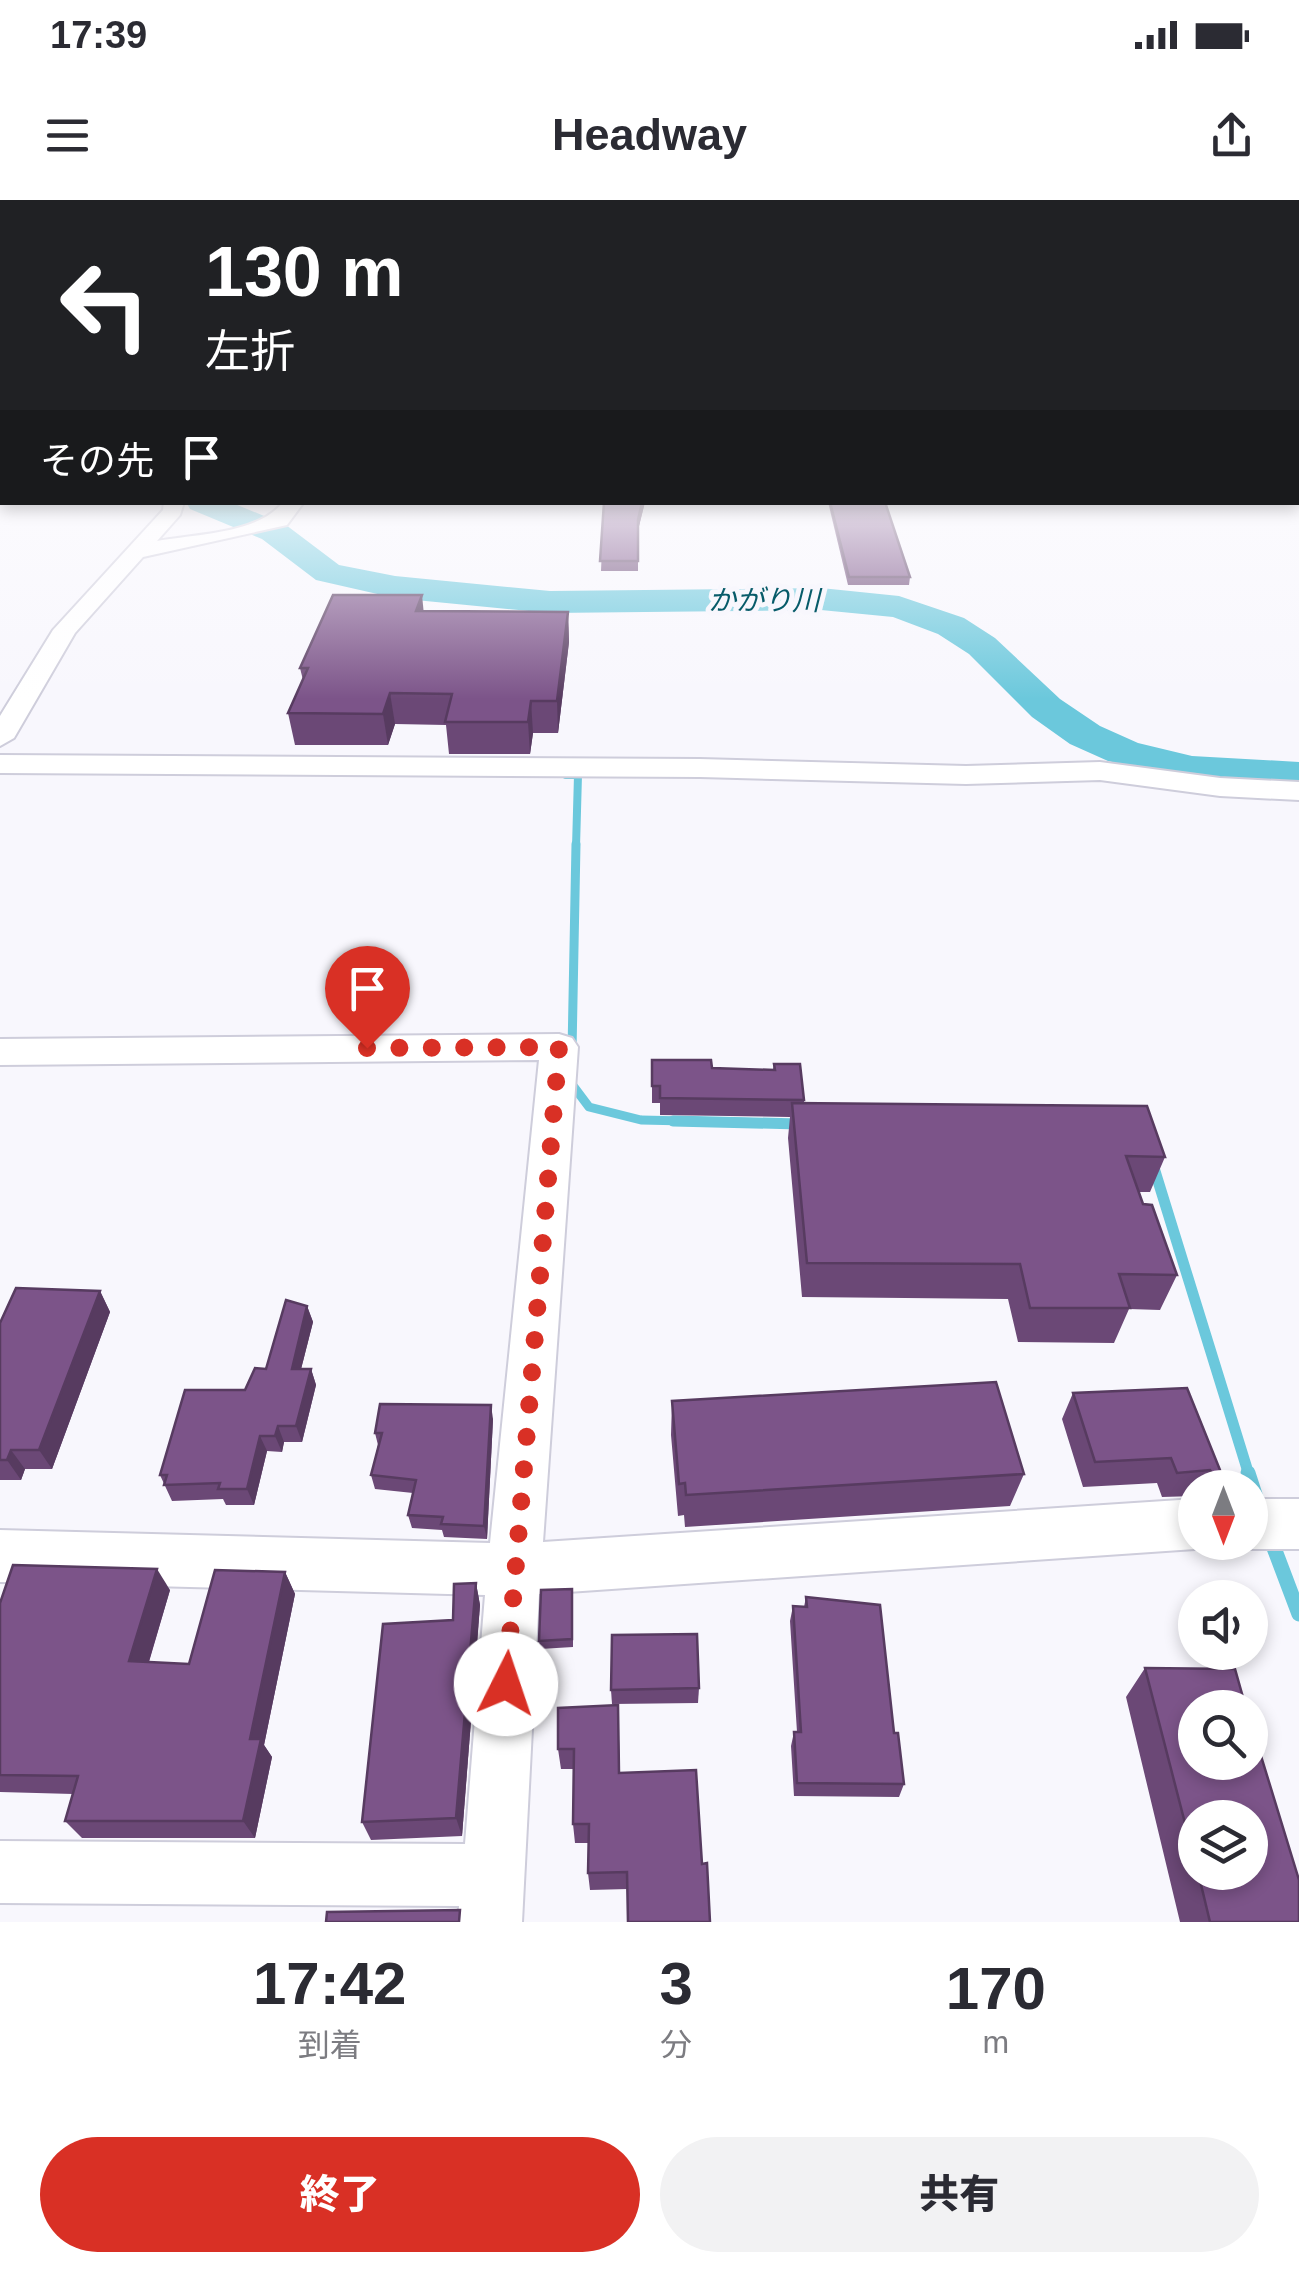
<!DOCTYPE html>
<html lang="ja">
<head>
<meta charset="utf-8">
<style>
	:root { --surface:#fff; --page:#f2f2f3; --text:#2b2b33; --muted:#7c7c81; --accent:#d93025 }
	body { margin:0; font-family:Arial,"Noto Sans JP",sans-serif; background:var(--page); color:var(--text); height:100vh; display:flex; flex-direction:column; font-size:38px; white-space:nowrap }
	* { box-sizing:border-box; margin:0 }
	p { font-size:32px; color:var(--muted) }
	.icon { flex:none; width:55px; height:55px; fill:none; stroke:currentColor; stroke-width:2; stroke-linecap:round; stroke-linejoin:round }
	.map { position:relative; height:1722px; overflow:hidden }
	.panel { display:flex; flex-direction:column; background:var(--surface); flex:1 }
	.panel>* { flex:none }
	.top-card { position:absolute; left:0px; top:0px; width:1300px; height:305px; box-shadow:0 5px 15px #0003; background:#202124; color:#fff; overflow:hidden }
	.needle { width:65px; rotate:180deg }
	.buttons { position:absolute; left:1178px; top:1270px; display:grid; gap:20px }
	.buttons a { display:grid; place-items:center; width:90px; height:90px; border-radius:50%; background:var(--surface); box-shadow:0 5px 15px #0003; font-size:50px }
	.pin { position:absolute; display:grid; place-items:center; width:85px; height:85px; color:#fff; margin:-102px -42px; border-radius:50% 50% 50% 0; rotate:-45deg; box-shadow:0 0 10px #0007 }
	.pin .icon { rotate:45deg }
	.me { position:absolute; width:110px; margin:-55px; rotate:4deg; stroke-linejoin:round; filter:drop-shadow(0 0 8px #0008) }
	.turn { display:flex; align-items:center; gap:35px; height:210px; padding:0 40px; font-size:45px }
	.turn .icon { width:130px; height:130px; stroke-width:2.5 }
	.turn b { display:block; font-size:70px; line-height:85px }
	.then { display:flex; align-items:center; height:95px; padding:0 40px; background:#0003; gap:20px; font-size:38px }
	.eta { display:flex; justify-content:space-evenly; align-items:center; height:170px; text-align:center }
	.eta b { font-size:60px; font-weight:800; line-height:70px }
	.action { display:flex; gap:20px; margin-top:auto; padding:20px 40px }
	.action a { flex:1; height:115px; border-radius:60px; background:var(--accent); color:#fff; font-size:40px; font-weight:800; line-height:115px; text-align:center }
	.action a+a { background:var(--page); color:var(--text) }
	.status { display:flex; justify-content:space-between; align-items:center; height:70px; padding:0 50px; background:var(--surface); direction:ltr }
	.status svg { height:28px; fill:currentColor }
	header { display:flex; justify-content:space-between; align-items:center; height:130px; padding:0 40px; background:var(--surface); font-size:45px; font-weight:800 }
	.map>svg:first-child { display:block }
	.lines { fill:none; stroke-linecap:round; stroke-linejoin:round }
	.stream-far3 { stroke:#6bc8dc; stroke-width:8 }
	.stream-far2 { stroke:#6bc8dc; stroke-width:9 }
	.stream-far1 { stroke:#6bc8dc; stroke-width:11 }
	.stream { stroke:#6bc8dc; stroke-width:15 }
	.river { fill:#6bc8dc; fill-rule:evenodd }
	.minor-casing { stroke:#cecddb; stroke-width:4 }
	.minor { fill:#fff; fill-rule:evenodd }
	.wall { fill:#6b4876; fill-rule:evenodd }
	.shaded-wall { fill:#573b60 }
	.building { fill:#7c5489; stroke:#573b60; stroke-width:2.5 }
	.route { stroke:#d93025; stroke-width:18; stroke-dasharray:0 32.4 }
	.labels { text-anchor:middle; stroke-width:10; stroke-linejoin:round; paint-order:stroke }
	.far-water-label { font-size:28px; font-style:italic; fill:#075b69; stroke:#f8f7fd }
</style>
</head>
<body>
<div class="status"><b>17:39</b><svg viewBox="0 0 49 12"><path d="M0 12V9h3v3zM5 12V6h3v6zM10 12V3h3v9zM15 12V0h3v12zM26 1h20v11H26zM47 4h2v5h-2z"/></svg></div>
<header><svg class="icon" aria-label="menu" viewBox="0 0 24 24"><path d="M4 6h16M4 12h16M4 18h16"/></svg>Headway<svg class="icon" aria-label="share" viewBox="0 0 24 24"><path d="M12 15V3M7 8l5-5 5 5M5 13v7h14v-7"/></svg></header>
<div class="map">
<svg width="1299" height="1722" viewBox="0 0 1299 1722">
	<rect width="100%" height="100%" fill="#f8f7fd"/>
	<g class="lines">
		<polyline class="stream-far3" points="566,575 578,575 576,647"/>
		<g class="stream-far2">
			<polyline points="572,851 576,644"/>
			<polyline points="571,883 589,907 641,920 771,923"/>
		</g>
		<g class="stream-far1">
			<polyline points="673,921 799,924"/>
			<polyline points="1154,968 1249,1275"/>
		</g>
		<g class="stream">
			<polyline points="1248,1273 1260,1310"/>
			<polyline points="1271,1340 1299,1414"/>
		</g>
		<polygon class="river" points="186,302 230,302 286,325 339,365 395,376 550,391 821,388 899,396 964,418 995,438 1060,499 1100,526 1138,543 1192,556 1299,562 1299,588 1192,582 1108,561 1070,544 1032,517 969,454 938,434 893,417 821,410 550,413 395,398 316,380 262,339 190,309"/>
		<defs>
			<g id="minor">
				<rect x="1298" y="268" width="1" height="12"/>
				<path d="M164,302H184L180,315L157,341C195,334 259,334 283,302H304L287,325L143,357L75,433L14,538L0,546V516L53,430L163,310Z"/>
				<polygon points="0,555 700,559 966,566 1100,562 1220,578 1299,582 1299,600 1220,596 1100,580 966,584 700,577 0,573"/>
				<polygon points="559,834 572,838 578,847 543,1342 1195,1299 1195,1342 1211,1342 1195,1349 539,1394 522,1722 458,1722 459,1706 0,1703 0,1641 465,1644 485,1395 0,1382 0,1330 490,1343 539,860 0,865 0,839"/>
				<polygon points="1250,1299 1299,1299 1299,1349 1250,1349 1234,1342 1250,1342"/>
			</g>
		</defs>
		<use href="#minor" class="minor-casing"/>
		<use href="#minor" class="minor"/>
	</g>
	<g class="wall">
		<polygon points="604,302 645,302 638,330 638,371 601,371"/>
		<polygon points="828,302 885,302 910,377 909,385 848,385"/>
		<polygon points="424,411 568,412 569,442 558,533 533,533 530,554 449,554 446,525 395,524 388,545 295,545 288,513 303,480 300,468"/>
		<polygon points="652,860 712,868 773,870 774,864 804,900 804,903 1165,957 1150,992 1139,992 1143,1004 1177,1075 1160,1110 1129,1109 1114,1143 1018,1142 1008,1099 802,1097 788,938 790,917 660,915 660,903 652,903"/>
		<polygon points="100,1091 110,1112 52,1269 25,1269 21,1280 0,1280 0,1123"/>
		<polygon points="307,1106 313,1122 301,1169 311,1169 316,1185 302,1242 284,1242 282,1252 267,1251 254,1305 226,1305 223,1299 172,1301 160,1275 266,1169"/>
		<polygon points="1073,1193 1222,1275 1214,1288 1195,1288 1195,1296 1162,1297 1157,1283 1083,1287 1062,1219"/>
		<polygon points="672,1201 1024,1274 1010,1306 685,1327 684,1315 678,1316 671,1235"/>
		<polygon points="493,1219 487,1339 444,1337 442,1330 412,1328 408,1315 413,1293 375,1289 371,1275 378,1245 375,1233"/>
		<polygon points="285,1372 295,1394 264,1545 272,1557 255,1638 82,1638 65,1621 73,1594 0,1592 0,1403 170,1390 149,1462 189,1464"/>
		<polygon points="476,1383 480,1405 462,1636 371,1640 362,1622 453,1420"/>
		<polygon points="573,1397 573,1447 540,1449 539,1441"/>
		<polygon points="806,1397 894,1533 904,1584 899,1597 794,1596 791,1546 794,1532 797,1532 790,1421 793,1406 804,1407"/>
		<path d="M1145,1468L1299,1722H1180L1126,1497ZM1195,1618L1250,1672H1195Z"/>
		<polygon points="699,1488 698,1503 612,1504 611,1490"/>
		<polygon points="618,1505 620,1573 696,1570 628,1689 590,1690 588,1673 589,1643 575,1643 573,1624 574,1569 561,1569 558,1549"/>
	</g>
	<g class="shaded-wall">
		<polygon points="642,302 645,302 638,330 638,320"/>
		<polygon points="422,395 425,425 416,411"/>
		<polygon points="568,412 569,442 558,533 557,501"/>
		<polygon points="390,493 395,524 388,545 383,514"/>
		<polygon points="531,501 533,533 530,554 528,522"/>
		<polygon points="100,1091 110,1112 52,1269 39,1250"/>
		<polygon points="307,1106 313,1122 297,1185 292,1169"/>
		<polygon points="311,1169 316,1185 302,1242 296,1226"/>
		<polygon points="491,1205 493,1219 487,1339 484,1326"/>
		<polygon points="278,1226 284,1242 282,1252 275,1236"/>
		<polygon points="260,1236 267,1251 254,1305 247,1289"/>
		<polygon points="11,1250 25,1269 21,1280 7,1260"/>
		<polygon points="157,1369 170,1390 143,1481 129,1461"/>
		<polygon points="285,1372 295,1394 264,1545 272,1557 255,1638 243,1621 250,1539"/>
		<polygon points="476,1383 480,1405 462,1636 456,1618"/>
	</g>
	<g class="building">
		<polygon points="604,302 642,302 638,320 638,361 600,361"/>
		<polygon points="830,302 885,302 910,377 849,377"/>
		<polygon points="333,395 422,395 416,411 568,412 557,501 531,501 528,522 445,522 452,494 390,493 383,514 288,513 308,468 300,468"/>
		<polygon points="652,860 711,860 712,868 775,870 774,864 800,864 804,900 660,898 660,886 652,886"/>
		<polygon points="792,903 1147,906 1165,957 1126,956 1143,1004 1152,1005 1177,1075 1119,1074 1130,1108 1030,1108 1020,1064 807,1063"/>
		<polygon points="16,1088 100,1091 39,1250 11,1250 7,1260 0,1260 0,1123"/>
		<polygon points="286,1100 307,1106 292,1169 311,1169 296,1226 278,1226 275,1236 260,1236 247,1289 218,1289 220,1283 164,1285 167,1275 160,1275 185,1190 245,1190 255,1168 266,1169"/>
		<polygon points="996,1182 1024,1274 686,1295 685,1283 679,1284 672,1201"/>
		<polygon points="1187,1188 1222,1275 1214,1276 1210,1270 1177,1273 1171,1258 1095,1262 1073,1193"/>
		<polygon points="380,1204 491,1205 484,1326 441,1324 443,1317 408,1315 416,1280 371,1275 382,1233 375,1233"/>
		<polygon points="13,1365 157,1369 129,1461 189,1464 215,1370 285,1372 250,1539 261,1539 243,1621 65,1621 78,1576 0,1575 0,1403"/>
		<polygon points="476,1383 456,1618 362,1622 383,1424 453,1420 454,1384"/>
		<polygon points="572,1389 572,1439 539,1441 541,1390"/>
		<polygon points="806,1397 880,1405 894,1533 898,1533 904,1584 797,1583 794,1532 801,1532 793,1406 807,1407"/>
		<polygon points="697,1434 699,1488 611,1490 612,1435"/>
		<polygon points="1145,1468 1235,1469 1246,1508 1195,1508 1195,1562 1250,1562 1250,1520 1299,1680 1299,1722 1210,1722 1198,1672 1250,1672 1250,1618 1195,1618 1195,1662"/>
		<polygon points="618,1505 619,1573 696,1570 702,1664 707,1663 710,1722 628,1722 627,1672 588,1673 589,1624 573,1624 574,1549 558,1549 558,1508"/>
		<polygon points="460,1710 459,1722 326,1722 327,1712"/>
	</g>
	<linearGradient id="sky" x2="0" y2="1"><stop stop-color="#76bce3"/><stop offset="0.52" stop-color="#fcfbfe"/><stop offset="1" stop-color="#fcfbfe" stop-opacity="0"/></linearGradient>
	<rect width="1299" height="499" fill="url(#sky)"/>
	<g class="lines">
		<polyline class="route" points="367,848 559,847 506,1484"/>
	</g>
	<g class="labels">
		<g class="far-water-label">
			<text x="764" y="410">かがり川</text>
		</g>
	</g>
</svg>
<div class="buttons">
<a><svg class="needle" viewBox="-14 -14 28 28"><path d="M0-13l5 13h-10z" fill="#e53935"/><path d="M0 13l5-13h-10z" fill="#7c7c81"/></svg></a>
<a><svg class="icon" aria-label="sound" viewBox="0 0 24 24"><path d="M4 9h4l5-4v14l-5-4H4zM17 9q2 3 0 6"/></svg></a>
<a><svg class="icon" aria-label="search" viewBox="0 0 24 24"><circle cx="10" cy="10" r="6"/><path d="M15 15l6 6"/></svg></a>
<a><svg class="icon" aria-label="layers" viewBox="0 0 24 24"><path d="M12 4l9 5-9 5-9-5zM3 14l9 5 9-5"/></svg></a>
</div>
<div class="pin" style="left:367px;top:848px;background:#d93025"><svg class="icon" aria-label="arrive" viewBox="0 0 24 24"><path d="M6 21V4h12l-3 4 3 4H6"/></svg></div>
<svg class="me" style="left:506px;top:1484px" viewBox="-20 -20 40 40"><circle r="19" fill="#fff"/><path d="M0-13L10 11 0 6-10 11z" fill="#d93025"/></svg>
<div class="top-card">
<div class="turn"><svg class="icon" aria-label="left" viewBox="0 0 24 24"><path d="M17 20v-9H6M10 6l-5 5 5 5"/></svg><div><b>130 m</b>左折</div></div>
<div class="then">その先<svg class="icon" aria-label="arrive" viewBox="0 0 24 24"><path d="M6 21V4h12l-3 4 3 4H6"/></svg></div>
</div>
</div>
<section class="panel">
<div class="eta">
<div><b>17:42</b><p>到着</p></div>
<div><b>3</b><p>分</p></div>
<div><b>170</b><p>m</p></div>
</div>
<div class="action"><a>終了</a><a>共有</a></div>
</section>
</body>
</html>
